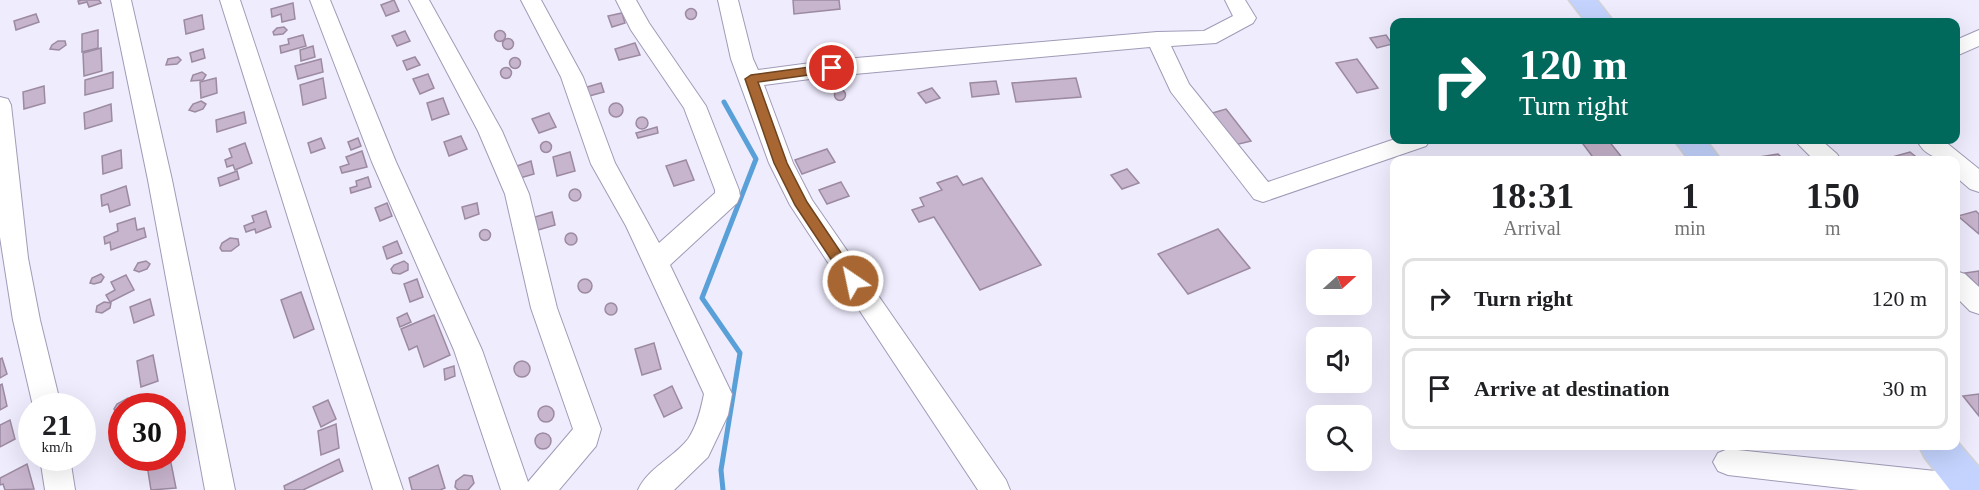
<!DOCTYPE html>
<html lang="en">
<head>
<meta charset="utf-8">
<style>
	:root { --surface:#fff; --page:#f2f2f2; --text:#202124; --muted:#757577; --line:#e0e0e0 }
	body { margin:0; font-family:Georgia,serif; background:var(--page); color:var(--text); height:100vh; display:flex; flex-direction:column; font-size:22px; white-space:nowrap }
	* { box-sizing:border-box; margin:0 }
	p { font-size:20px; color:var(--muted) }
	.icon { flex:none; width:33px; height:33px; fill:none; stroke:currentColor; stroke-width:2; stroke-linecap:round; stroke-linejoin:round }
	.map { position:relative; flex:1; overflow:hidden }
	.drawer { position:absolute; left:1390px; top:156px; width:570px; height:294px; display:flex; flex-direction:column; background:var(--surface); border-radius:12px; box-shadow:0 6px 24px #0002 }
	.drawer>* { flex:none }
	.top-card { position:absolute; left:1390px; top:18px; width:570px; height:126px; border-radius:12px; box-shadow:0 6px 24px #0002; background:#00695c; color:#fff; overflow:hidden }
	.needle { width:39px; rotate:69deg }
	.controls { position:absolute; left:1306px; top:249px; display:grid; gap:12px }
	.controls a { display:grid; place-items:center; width:66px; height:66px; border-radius:12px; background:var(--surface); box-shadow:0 6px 24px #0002; font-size:30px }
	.speed { position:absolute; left:18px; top:393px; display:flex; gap:12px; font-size:30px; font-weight:700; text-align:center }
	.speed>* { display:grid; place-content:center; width:78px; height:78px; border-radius:50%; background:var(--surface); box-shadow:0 6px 24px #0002; line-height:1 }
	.speed small { font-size:15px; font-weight:400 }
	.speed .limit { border:9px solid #d22; background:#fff; color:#111 }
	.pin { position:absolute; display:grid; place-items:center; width:51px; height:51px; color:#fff; margin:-26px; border:3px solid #fff; border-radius:50%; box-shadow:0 2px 6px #0007 }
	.me { position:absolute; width:66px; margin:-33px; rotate:326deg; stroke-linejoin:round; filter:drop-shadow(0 0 4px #0008) }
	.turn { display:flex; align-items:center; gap:21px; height:126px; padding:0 30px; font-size:27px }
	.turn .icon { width:78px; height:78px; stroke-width:2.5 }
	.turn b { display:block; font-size:42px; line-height:51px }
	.eta { display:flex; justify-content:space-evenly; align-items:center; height:102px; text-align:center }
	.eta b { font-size:36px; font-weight:700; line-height:42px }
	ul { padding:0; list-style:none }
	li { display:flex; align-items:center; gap:18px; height:81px; margin:0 12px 9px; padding:0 18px; border:3px solid var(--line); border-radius:12px }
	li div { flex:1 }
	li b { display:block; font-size:22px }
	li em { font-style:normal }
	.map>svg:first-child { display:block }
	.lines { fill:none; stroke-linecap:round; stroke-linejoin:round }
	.stream { stroke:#59a0d8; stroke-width:5 }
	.building { fill:#c7b4cd; stroke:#9c8aa1; stroke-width:1.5 }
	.minor-casing { stroke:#a09bb7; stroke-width:2 }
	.highway-casing { stroke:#d4d4d6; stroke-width:3 }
	.minor { fill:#fff; fill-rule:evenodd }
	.highway { fill:#c3d3fd; fill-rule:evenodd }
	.route { fill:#a86732; stroke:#6d4320; stroke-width:1.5 }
</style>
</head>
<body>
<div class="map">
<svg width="1979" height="490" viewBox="0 0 1979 490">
	<rect width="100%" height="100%" fill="#efecfe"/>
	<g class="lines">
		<polyline class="stream" points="723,490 721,470 740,353 702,298 756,159 724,102"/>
	</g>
	<g class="building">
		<polygon points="82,0 99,0 101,3 89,7 87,2 79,4 78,1"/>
		<polygon points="394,0 399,11 386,16 381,5"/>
		<polygon points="793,0 839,0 840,9 794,14"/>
		<polygon points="293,3 295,19 282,22 281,14 272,17 271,9"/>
		<circle cx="691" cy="14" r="5.5"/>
		<polygon points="622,13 625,23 612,27 608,16"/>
		<polygon points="36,14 39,22 16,30 14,21"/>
		<polygon points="202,15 204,29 186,34 184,20"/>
		<polygon points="277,28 284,27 287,30 283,34 274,35 273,32"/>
		<polygon points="98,30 98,48 82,52 82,34"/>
		<circle cx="500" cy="36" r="5.5"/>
		<polygon points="405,31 410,41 397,46 392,36"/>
		<polygon points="303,35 306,46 281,53 280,46 289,44 288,39"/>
		<polygon points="1386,35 1392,44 1377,48 1370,38"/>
		<circle cx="508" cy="44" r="5.5"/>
		<polygon points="58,41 65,41 66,45 59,50 50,49 52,45"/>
		<polygon points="635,43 640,55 619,60 615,49"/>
		<polygon points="313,46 315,57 301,61 300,50"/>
		<polygon points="101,48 102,71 84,76 83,53"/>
		<polygon points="203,49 205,58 192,62 190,53"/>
		<polygon points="178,57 181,60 177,64 166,65 168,59"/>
		<polygon points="415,57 420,65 407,70 403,61"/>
		<circle cx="515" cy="63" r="5.5"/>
		<polygon points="321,59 323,72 298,79 295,66"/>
		<polygon points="1357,59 1378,88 1357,93 1336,63"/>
		<circle cx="506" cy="73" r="5.5"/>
		<polygon points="113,72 113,88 85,95 85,80"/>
		<polygon points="202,72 206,75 203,80 191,81 193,75"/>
		<polygon points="428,74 434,88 420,94 413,79"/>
		<circle cx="830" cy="82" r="5.5"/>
		<polygon points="216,78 217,93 201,98 200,82"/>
		<polygon points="323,78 326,98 303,105 300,85"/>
		<polygon points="1076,78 1081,97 1016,102 1012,83"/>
		<polygon points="996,81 999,94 972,97 970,83"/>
		<polygon points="601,83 604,92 589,96 587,87"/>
		<polygon points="44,86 45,103 24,109 23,92"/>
		<polygon points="932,88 940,98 926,103 918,93"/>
		<circle cx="840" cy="95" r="5.5"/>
		<polygon points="443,98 449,114 432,120 427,103"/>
		<polygon points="201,101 206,104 203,109 195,112 189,110 193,104"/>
		<circle cx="616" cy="110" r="7"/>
		<polygon points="111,104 112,121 85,129 84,113"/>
		<polygon points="1226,109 1251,141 1235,145 1209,114"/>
		<polygon points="244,112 246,123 217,132 216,120"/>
		<polygon points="549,113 556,127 539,133 532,119"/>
		<circle cx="642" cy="123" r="6"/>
		<polygon points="657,127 658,133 638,138 636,133"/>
		<polygon points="461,136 467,149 449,156 444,142"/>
		<polygon points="321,138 325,148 311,153 308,143"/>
		<polygon points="358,138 361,146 351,150 348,142"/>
		<polygon points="1580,140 1608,140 1624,160 1595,160"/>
		<circle cx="546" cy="147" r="5.5"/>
		<polygon points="245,143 252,163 235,170 233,165 227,167 225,160 232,157 229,149"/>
		<polygon points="827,149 835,162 802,174 795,160"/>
		<polygon points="121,150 122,168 103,174 102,156"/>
		<polygon points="362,151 367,167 342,173 340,167 349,164 346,157"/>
		<polygon points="570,152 575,171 557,176 553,157"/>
		<polygon points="1910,152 1920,160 1896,160 1892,157"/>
		<polygon points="1778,154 1784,160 1756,160 1753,158"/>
		<polygon points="686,160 694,180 674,186 666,166"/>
		<polygon points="531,161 534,174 520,178 517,166"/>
		<polygon points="1127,169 1139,183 1122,189 1111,175"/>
		<polygon points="237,171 239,179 220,186 218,178"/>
		<polygon points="957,176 963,185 982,178 1041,265 980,290 934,217 919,222 912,210 924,206 920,198 942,190 937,183"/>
		<polygon points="368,177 371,187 351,193 350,188 357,186 356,181"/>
		<polygon points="841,182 849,196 827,204 819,190"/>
		<polygon points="126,186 130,205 110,212 108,204 102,206 101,195"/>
		<circle cx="575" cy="195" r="6"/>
		<polygon points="387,203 392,216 380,221 375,208"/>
		<polygon points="477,203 479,214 465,219 462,207"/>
		<polygon points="266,211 271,227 256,233 255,229 246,232 244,226 254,222 252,216"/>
		<polygon points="1976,211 1979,214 1979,234 1958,216"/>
		<polygon points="552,212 555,225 538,230 535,217"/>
		<polygon points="135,218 137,230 144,228 146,237 111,250 110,242 105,244 104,237 118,231 117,224"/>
		<polygon points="1218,229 1250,268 1188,294 1158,254"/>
		<circle cx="485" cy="235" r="5.5"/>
		<circle cx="571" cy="239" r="6"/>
		<polygon points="230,238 238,239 239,245 231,251 222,251 220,248 222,243"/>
		<polygon points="397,241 402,253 387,259 383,247"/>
		<polygon points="146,261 150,264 147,269 139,272 134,270 138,263"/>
		<polygon points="404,261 408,264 408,270 400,274 393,273 391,269 394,265"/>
		<polygon points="1979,271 1979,287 1965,273"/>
		<polygon points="101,274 104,277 101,282 94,284 90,283 92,278"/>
		<polygon points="126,275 134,290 110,302 106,295 115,290 111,282"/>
		<circle cx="585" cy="286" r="7"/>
		<polygon points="417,279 423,297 410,302 404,284"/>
		<polygon points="301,292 314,329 294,338 281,300"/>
		<polygon points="150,299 154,315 134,323 130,307"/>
		<polygon points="104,302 111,303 110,308 102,313 96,312 97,306"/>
		<circle cx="611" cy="309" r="6"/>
		<polygon points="407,313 411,322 400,327 397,318"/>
		<polygon points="434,315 450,355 424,367 417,346 409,350 401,329"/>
		<polygon points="654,343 661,369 642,375 635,349"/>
		<polygon points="153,355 158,381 141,387 137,361"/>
		<polygon points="2,358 7,374 0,378 0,359"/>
		<circle cx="522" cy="369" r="8"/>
		<polygon points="454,366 455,376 445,380 444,369"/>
		<polygon points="2,384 7,406 0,410 0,385"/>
		<polygon points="672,386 682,408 664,417 654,395"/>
		<polygon points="1979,394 1979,416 1963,396"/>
		<polygon points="128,398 132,400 132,406 122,406 122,413 116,412 114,409 117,404"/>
		<polygon points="328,400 336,419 321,427 313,407"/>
		<circle cx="546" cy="414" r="8"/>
		<polygon points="10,420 15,439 0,447 0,425"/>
		<polygon points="336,424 339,448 321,455 318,431"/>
		<circle cx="543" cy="441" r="8"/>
		<polygon points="163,458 170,458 176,488 151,490 147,465"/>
		<polygon points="339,459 343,471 303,490 285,490 284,486"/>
		<polygon points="27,464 34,489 5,490 3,484 0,485 0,478"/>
		<polygon points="438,465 445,488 440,490 412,490 409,478"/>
		<polygon points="464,475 472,476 474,483 468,490 458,490 455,487 456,481"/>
	</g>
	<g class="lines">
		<defs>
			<g id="minor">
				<polygon points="111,0 131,0 172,180 235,490 205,490 148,180"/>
				<polygon points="220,0 240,0 403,490 373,490"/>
				<polygon points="310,0 330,0 396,162 482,350 528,482 573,429 531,308 505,194 478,131 409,0 429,0 502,131 529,194 557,308 601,429 596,446 559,490 501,490 454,350 372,162"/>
				<path d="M521,0H541L583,77L615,163L659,243L715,193V190L684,108L631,30L616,0H636L649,23L706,106L739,190L740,196L737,203L670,265L732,394L728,415L708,457L674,490H638C648,468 673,458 688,439C697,426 701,409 704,394L626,226L591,164L561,77Z"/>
				<polygon points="718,0 738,0 753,59 758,70 833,60 1157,32 1204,31 1233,16 1225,0 1245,0 1256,18 1253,23 1216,43 1171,46 1189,84 1268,182 1395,139 1430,140 1426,146 1263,202 1254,199 1171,92 1150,47 833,76 764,85 793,163 812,200 1006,480 1010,490 978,490 790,205 769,163 731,59"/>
				<polygon points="1979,30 1979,46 1956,56 1956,40"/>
				<polygon points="0,97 8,99 11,105 28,258 40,320 61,406 33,406 13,320 0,237"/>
				<polygon points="1794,140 1821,140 1837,154 1841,160 1814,160"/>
				<path d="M1917,140H1943L1979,169V192L1970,189L1956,177V160C1939,160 1924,156 1917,140Z"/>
				<polygon points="1956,271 1965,274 1979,287 1979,314 1970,311 1956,297"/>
				<polygon points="1728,449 1973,475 1979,478 1979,490 1859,490 1728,475 1718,471 1713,462 1718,453"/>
				<polygon points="40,458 70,458 75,490 45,490"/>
			</g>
			<g id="highway">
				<polygon points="1569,0 1597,0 1614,22 1586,22"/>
				<polygon points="1674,140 1706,140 1721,160 1689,160"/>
				<polygon points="1956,440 1979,467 1979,490 1950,490 1925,458 1919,446 1956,446"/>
			</g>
		</defs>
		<use href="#minor" class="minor-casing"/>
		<use href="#highway" class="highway-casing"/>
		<use href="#minor" class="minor"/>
		<use href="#highway" class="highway"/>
	</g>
	<polygon class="route" points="832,64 837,65 837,71 758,82 787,163 807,202 860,281 858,285 848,285 795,205 774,163 745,79 751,75"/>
</svg>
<div class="controls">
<a><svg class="needle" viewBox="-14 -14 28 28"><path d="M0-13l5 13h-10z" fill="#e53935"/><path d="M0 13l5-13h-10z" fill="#757577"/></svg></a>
<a><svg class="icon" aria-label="sound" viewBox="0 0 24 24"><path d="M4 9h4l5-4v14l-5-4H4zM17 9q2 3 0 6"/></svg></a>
<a><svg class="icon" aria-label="search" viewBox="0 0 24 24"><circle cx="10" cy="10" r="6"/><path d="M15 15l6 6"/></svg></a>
</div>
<div class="speed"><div>21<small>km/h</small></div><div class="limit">30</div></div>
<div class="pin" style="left:832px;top:68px;background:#d93025"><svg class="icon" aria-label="arrive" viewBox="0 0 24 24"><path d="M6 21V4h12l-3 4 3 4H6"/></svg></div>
<svg class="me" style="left:853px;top:281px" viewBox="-20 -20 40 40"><circle r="17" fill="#a86732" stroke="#fff" stroke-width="3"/><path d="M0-11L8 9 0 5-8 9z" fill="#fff"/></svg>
<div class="top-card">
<div class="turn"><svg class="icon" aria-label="right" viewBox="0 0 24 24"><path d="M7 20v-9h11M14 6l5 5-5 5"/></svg><div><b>120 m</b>Turn right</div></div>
</div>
<section class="drawer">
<div class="eta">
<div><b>18:31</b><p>Arrival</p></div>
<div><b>1</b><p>min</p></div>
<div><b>150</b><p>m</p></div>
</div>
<ul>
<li><svg class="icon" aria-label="right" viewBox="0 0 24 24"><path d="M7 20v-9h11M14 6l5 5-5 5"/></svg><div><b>Turn right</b></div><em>120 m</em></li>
<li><svg class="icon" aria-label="arrive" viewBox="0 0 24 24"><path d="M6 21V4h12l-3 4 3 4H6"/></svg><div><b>Arrive at destination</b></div><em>30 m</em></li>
</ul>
</section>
</div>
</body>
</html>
